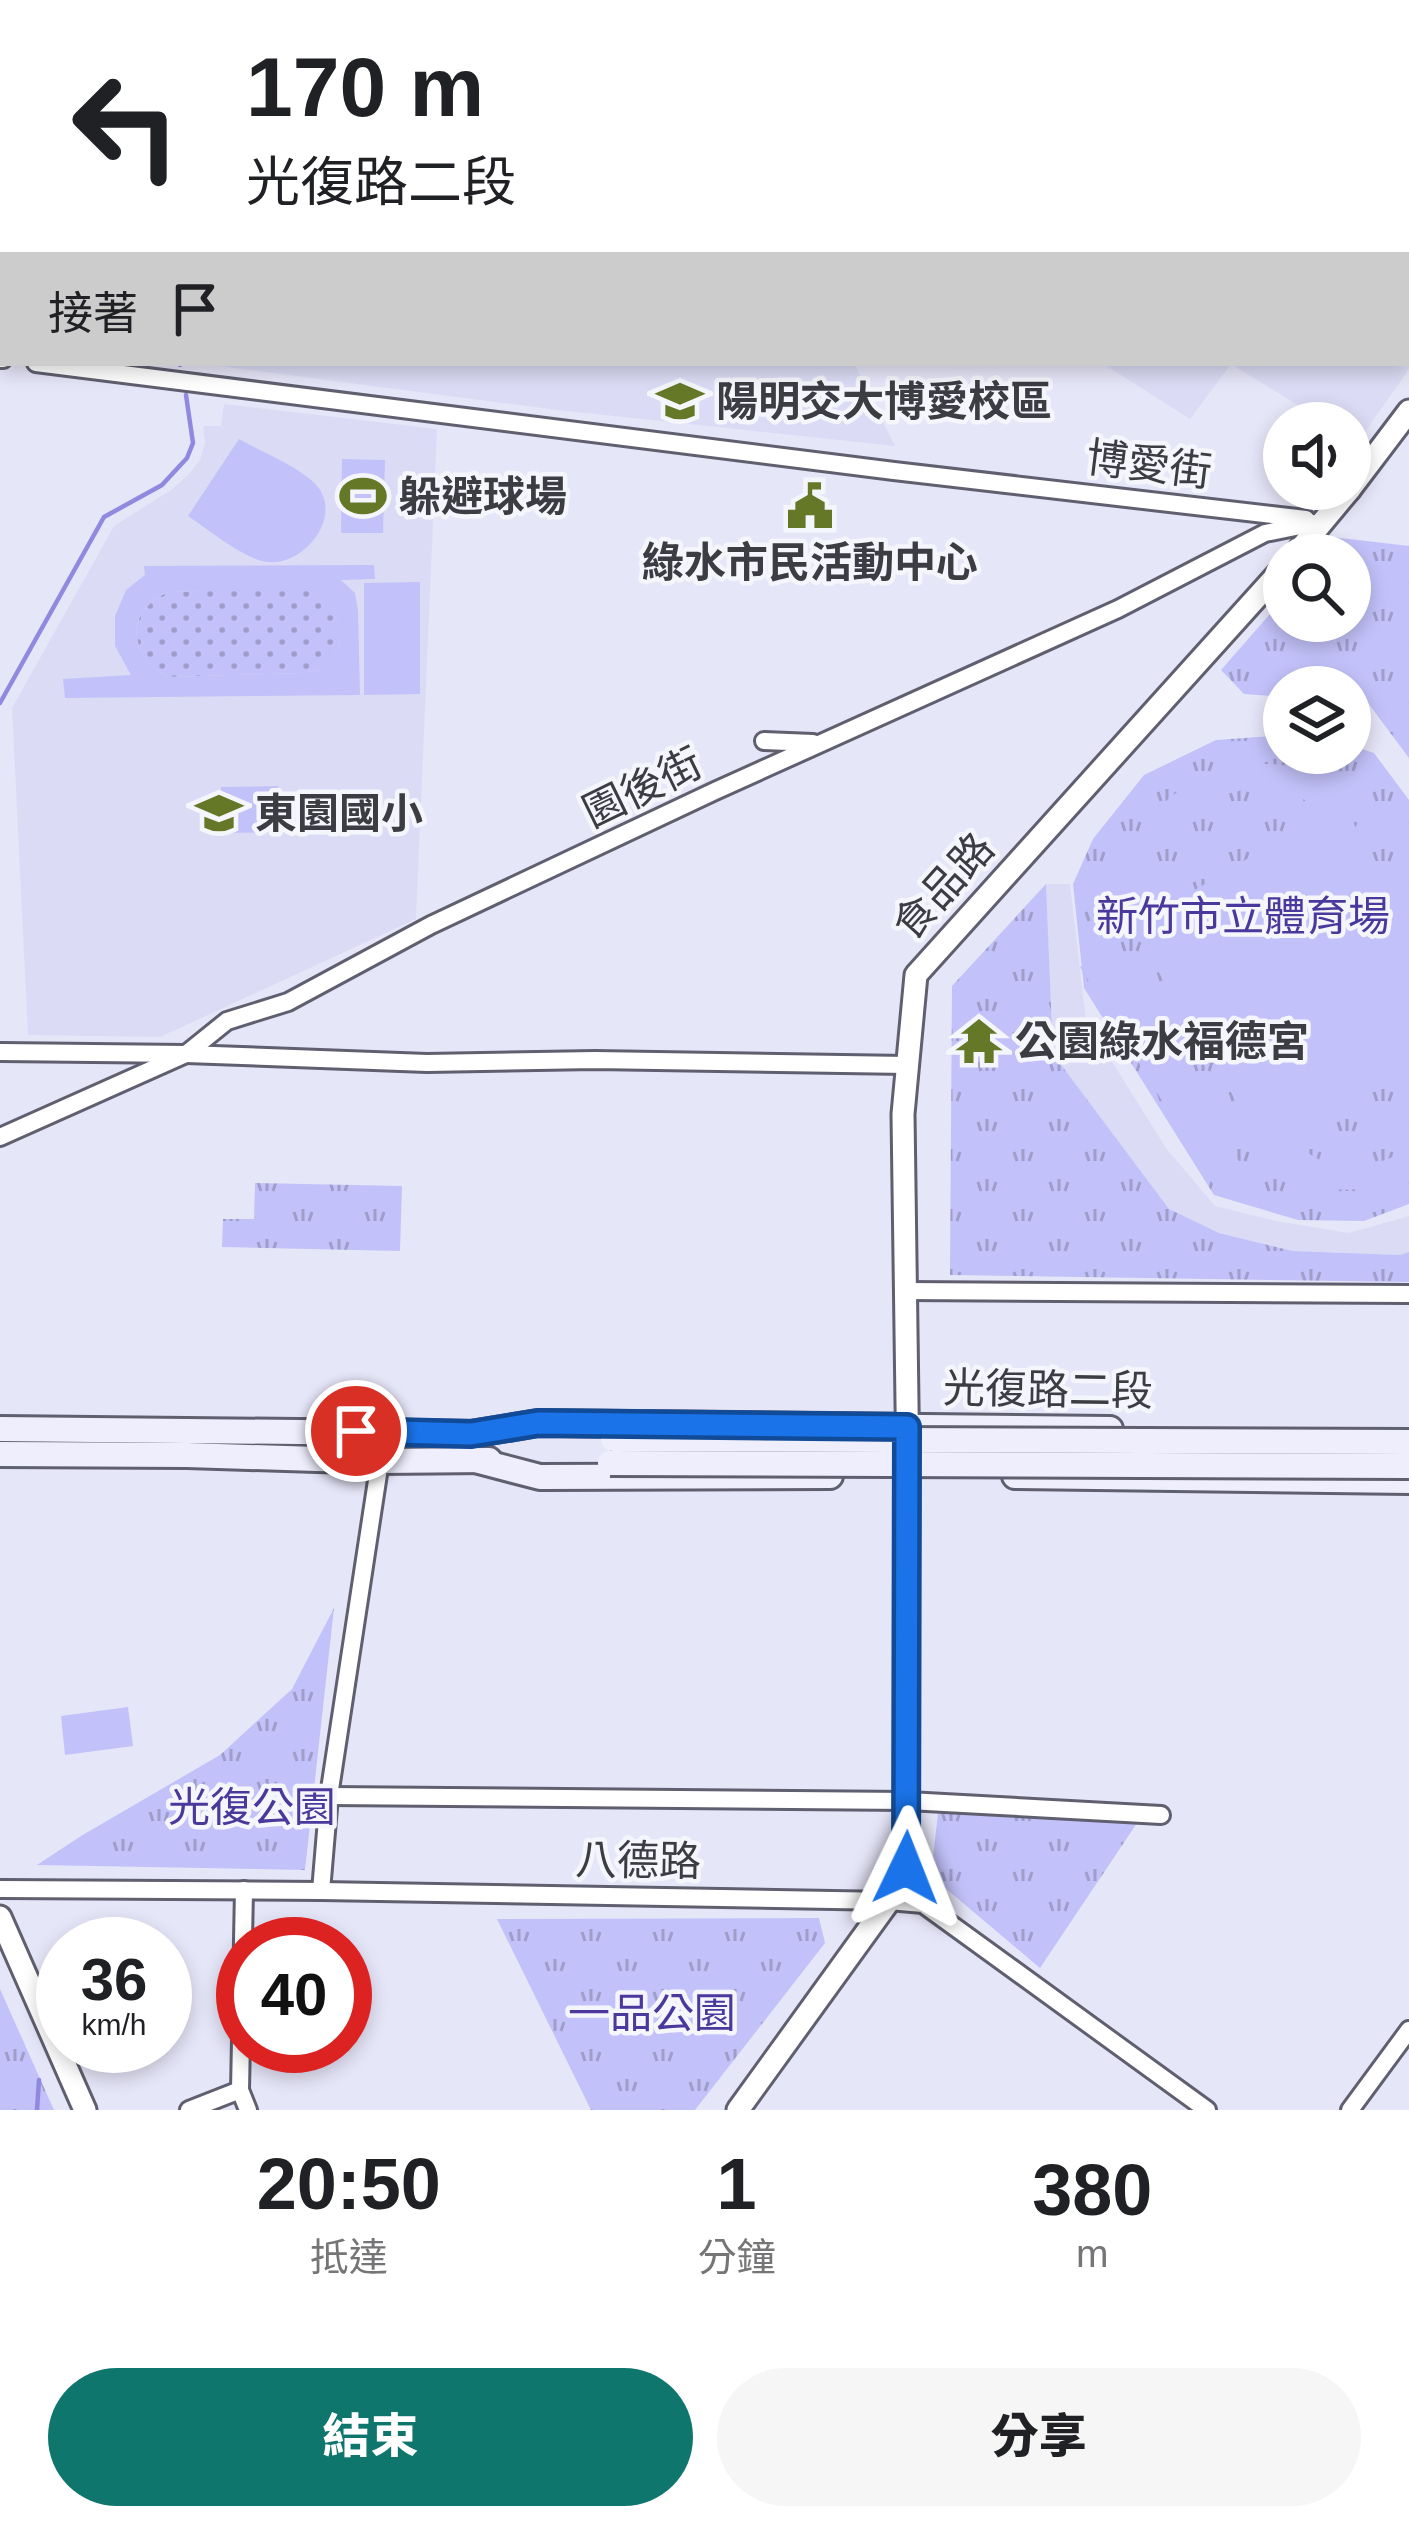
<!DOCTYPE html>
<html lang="zh-TW">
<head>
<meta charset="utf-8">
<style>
	:root { --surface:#fff; --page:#f6f6f6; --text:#202124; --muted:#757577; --accent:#0f766e }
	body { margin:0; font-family:Helvetica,"Noto Sans TC",sans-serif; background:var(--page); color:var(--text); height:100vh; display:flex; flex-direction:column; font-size:45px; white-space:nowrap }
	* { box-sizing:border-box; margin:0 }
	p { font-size:39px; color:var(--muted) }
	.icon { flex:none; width:66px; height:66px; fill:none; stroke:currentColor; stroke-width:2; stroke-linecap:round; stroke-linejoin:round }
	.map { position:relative; height:2110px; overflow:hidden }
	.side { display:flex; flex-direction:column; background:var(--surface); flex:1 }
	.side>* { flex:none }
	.banner { position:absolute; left:0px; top:0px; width:1410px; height:366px; box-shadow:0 6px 18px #0003; background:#fff; color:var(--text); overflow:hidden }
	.controls { position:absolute; left:1263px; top:402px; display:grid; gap:24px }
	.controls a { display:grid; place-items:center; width:108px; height:108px; border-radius:50%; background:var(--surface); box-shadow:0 6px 18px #0003; font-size:60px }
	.speed { position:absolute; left:36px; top:1917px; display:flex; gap:24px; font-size:60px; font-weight:700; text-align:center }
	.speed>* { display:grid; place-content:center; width:156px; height:156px; border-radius:50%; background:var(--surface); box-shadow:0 6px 18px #0003; line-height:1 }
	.speed small { font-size:30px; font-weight:400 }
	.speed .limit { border:18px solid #d22; background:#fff; color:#111 }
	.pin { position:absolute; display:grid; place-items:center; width:102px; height:102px; color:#fff; margin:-51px; border:6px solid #fff; border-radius:50%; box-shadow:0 3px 12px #0007 }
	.me { position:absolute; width:132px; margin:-66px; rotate:2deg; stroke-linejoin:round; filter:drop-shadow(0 0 9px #0008) }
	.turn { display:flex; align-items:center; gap:42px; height:252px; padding:0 48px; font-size:54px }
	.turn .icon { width:156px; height:156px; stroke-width:2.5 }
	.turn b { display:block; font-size:84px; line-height:102px }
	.then { display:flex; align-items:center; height:114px; padding:0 48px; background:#0003; gap:24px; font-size:45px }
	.eta { display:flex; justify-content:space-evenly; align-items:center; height:204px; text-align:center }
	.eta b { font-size:72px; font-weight:800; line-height:84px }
	.cta { display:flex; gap:24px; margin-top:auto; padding:24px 48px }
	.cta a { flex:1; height:138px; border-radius:72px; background:var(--accent); color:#fff; font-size:48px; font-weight:800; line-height:138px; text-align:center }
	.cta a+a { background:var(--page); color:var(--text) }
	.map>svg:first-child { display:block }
	.built { fill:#dbdbf5 }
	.grass { fill:url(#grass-dots) }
	.park { fill:url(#park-tufts) }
	.garden { fill:#c2c1f9; fill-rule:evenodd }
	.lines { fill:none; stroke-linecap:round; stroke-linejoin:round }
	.stream { stroke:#9089df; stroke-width:4.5 }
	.minor-casing { stroke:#605f6f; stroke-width:22 }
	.tertiary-casing { stroke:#605f6f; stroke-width:27 }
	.secondary-casing { stroke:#605f6f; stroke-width:30 }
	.minor { stroke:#fff; stroke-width:16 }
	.tertiary { stroke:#fff; stroke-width:21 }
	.secondary { stroke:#eeeefd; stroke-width:24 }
	.secondary-bridge-casing { stroke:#605f6f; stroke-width:30; stroke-linecap:butt }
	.secondary-bridge { stroke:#eeeefd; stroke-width:24 }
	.route-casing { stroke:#114b97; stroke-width:30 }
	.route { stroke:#1a73e8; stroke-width:21 }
	.labels { text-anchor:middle; stroke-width:9; stroke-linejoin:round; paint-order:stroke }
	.poi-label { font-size:42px; font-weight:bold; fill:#3c3c43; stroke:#f5f5fc; text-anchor:start }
	.street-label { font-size:42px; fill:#3c3c43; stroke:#f5f5fc }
	.park-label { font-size:42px; fill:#4a389c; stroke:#f5f5fc }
</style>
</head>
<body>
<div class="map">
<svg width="1409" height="2110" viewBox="0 0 1409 2110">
	<defs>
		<pattern id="grass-dots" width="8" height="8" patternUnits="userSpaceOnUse" patternTransform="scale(3)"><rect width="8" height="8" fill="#c2c1f9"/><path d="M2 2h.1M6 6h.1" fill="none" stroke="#9f9ecb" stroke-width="1.8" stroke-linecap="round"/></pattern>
		<pattern id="park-tufts" width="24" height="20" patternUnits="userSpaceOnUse" patternTransform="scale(3)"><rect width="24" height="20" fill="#c2c1f9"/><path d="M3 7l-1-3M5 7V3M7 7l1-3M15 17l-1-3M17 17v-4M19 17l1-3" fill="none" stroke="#9f9ecb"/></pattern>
	</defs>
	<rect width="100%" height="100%" fill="#e6e6f9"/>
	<g class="built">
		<polygon points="288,0 1409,0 1407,3 286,3"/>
		<polygon points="1407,147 1409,369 1358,442 1350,437 1350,423 1327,423 1231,364 1190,419 1102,363 1407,363"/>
		<polygon points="196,363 854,363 895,446 557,410"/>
		<polygon points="224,404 437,429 416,919 160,1037 28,1035 12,708 114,526 171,490 188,475 200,460 205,443 203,426 221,426"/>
		<polygon points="1046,884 1070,884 1086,1020 1166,1148 1215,1206 1276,1221 1349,1233 1409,1216 1409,1252 1400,1255 1293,1251 1219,1233 1169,1210 1053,1054"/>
	</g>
	<path class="grass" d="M308,588C337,607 342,615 338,649L318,670L301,673L168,677C128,656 124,610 169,592Z"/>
	<g class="park">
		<polygon points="1332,537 1409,546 1409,758 1368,703 1350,702 1350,687 1284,687 1284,697 1244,694 1221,670 1284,598 1284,621 1350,621 1350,555 1317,555"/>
		<polygon points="1284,735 1284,753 1350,753 1350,745 1374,753 1409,800 1409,1204 1364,1221 1298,1220 1214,1195 1084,988 1073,884 1093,839 1144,775 1216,740"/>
		<polygon points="1046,884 1053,1054 1169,1209 1219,1233 1293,1251 1400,1255 1409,1252 1409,1282 950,1275 952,986"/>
		<polygon points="255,1183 402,1186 400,1251 222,1247 223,1219 254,1219"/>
		<polygon points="334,1608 305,1870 37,1865 81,1836 220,1755 292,1689"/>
		<polygon points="938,1813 1137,1823 1040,1968 931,1876"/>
		<polygon points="819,1918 825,1943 695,2110 591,2110 497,1919"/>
		<polygon points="0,1989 54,2110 0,2110"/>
	</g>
	<g class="garden">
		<path d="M239,439C262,452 291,463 311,480C348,510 307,566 268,562C245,560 208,529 188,516Z"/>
		<polygon points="342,459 385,460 383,533 341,533"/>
		<path d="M374,565L375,579L341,580L355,593L358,611L360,695L65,698L63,679L131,675L115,646V616L126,590L145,575L144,566ZM308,589C337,607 342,615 338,649L318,670L301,673L168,677C128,656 124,610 169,592Z"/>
		<polygon points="420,582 420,694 364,695 364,583"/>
		<path d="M1316,760L1409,917V1070L1293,1139C1326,1177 1367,1170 1409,1150V1178C1377,1188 1348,1194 1315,1186L1294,1197L1108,888C1137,868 1126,861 1140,834C1169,779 1243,752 1301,769ZM1268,788C1291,791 1307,797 1320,816L1159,911C1155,902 1150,892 1150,883C1150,837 1198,800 1239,791C1248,788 1259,789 1268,788Z"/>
		<polygon points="278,786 279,832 222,833 221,787"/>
		<polygon points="1109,949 1245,1171 1216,1189 1080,967"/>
		<polygon points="128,1707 133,1746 65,1755 61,1716"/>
	</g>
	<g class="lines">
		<g class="stream">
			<polyline points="268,3 270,0"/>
			<polyline points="180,363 180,365"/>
			<polyline points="0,703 104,517 162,485 187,458 193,443 186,395"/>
			<polyline points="37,2110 39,2080"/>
		</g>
		<defs>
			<g id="minor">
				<polyline points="136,3 140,0"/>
				<polyline points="0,123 3,120"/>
				<polyline points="0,359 3,359"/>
				<polyline points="36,363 894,471 1306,519"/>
				<polyline points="764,741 813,743"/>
				<polyline points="0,1052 186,1054 427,1063 595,1060 907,1065"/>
				<polyline points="0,1137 186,1054 227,1021 288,1002 431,925 715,791 1118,609 1265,533 1325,521"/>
				<polyline points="906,1291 1409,1294"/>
				<polyline points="329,1796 908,1801 1161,1815"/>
				<polyline points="0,1889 321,1891 889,1901 923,1904 1207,2110"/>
				<polyline points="244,1890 240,2090 248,2110"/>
				<polyline points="321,1891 329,1796 380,1461"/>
				<polyline points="189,2110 240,2090"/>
				<polyline points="1350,2110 1409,2030"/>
			</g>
			<g id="tertiary">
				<polyline points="1350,489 1409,411"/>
				<polyline points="1295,555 1350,489"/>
				<polyline points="0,1917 85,2110"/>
				<polyline points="738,2110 889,1901 906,1868 908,1475 903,1114 916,975 1284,567"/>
			</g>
			<g id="secondary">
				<polyline points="0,1429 484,1434"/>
				<polyline points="471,1434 538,1423 1110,1429"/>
				<polyline points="0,1454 187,1455 380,1461 489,1460"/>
				<polyline points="475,1460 540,1477 830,1476"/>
				<polyline points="1015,1476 1409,1481"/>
			</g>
		</defs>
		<use href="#minor" class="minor-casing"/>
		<use href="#tertiary" class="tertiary-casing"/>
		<use href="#secondary" class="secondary-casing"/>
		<use href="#minor" class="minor"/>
		<use href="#tertiary" class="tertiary"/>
		<use href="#secondary" class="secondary"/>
		<defs>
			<g id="secondary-bridge">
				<polyline points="613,1439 1409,1442"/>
				<polyline points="610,1463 1409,1466"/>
			</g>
		</defs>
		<use href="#secondary-bridge" class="secondary-bridge-casing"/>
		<use href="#secondary-bridge" class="secondary-bridge"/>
	</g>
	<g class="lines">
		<defs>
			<polyline id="route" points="356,1431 471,1434 538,1423 907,1427 906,1868"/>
		</defs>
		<use href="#route" class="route-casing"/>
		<use href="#route" class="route"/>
	</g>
	<defs>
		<symbol id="university-bare" viewBox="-9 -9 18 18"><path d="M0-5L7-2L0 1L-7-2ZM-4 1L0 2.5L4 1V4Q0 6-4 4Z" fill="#657828" stroke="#f5f5fc" stroke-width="2.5" paint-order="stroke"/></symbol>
		<symbol id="stadium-bare" viewBox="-9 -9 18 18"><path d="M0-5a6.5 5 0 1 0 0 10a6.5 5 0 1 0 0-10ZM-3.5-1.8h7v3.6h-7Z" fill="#657828" stroke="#f5f5fc" stroke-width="2.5" paint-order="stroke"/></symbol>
		<symbol id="civic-bare" viewBox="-9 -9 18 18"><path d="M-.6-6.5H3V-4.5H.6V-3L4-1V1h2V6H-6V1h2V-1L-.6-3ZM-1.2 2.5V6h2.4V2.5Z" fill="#657828" stroke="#f5f5fc" stroke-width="2.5" paint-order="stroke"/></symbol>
		<symbol id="school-bare" viewBox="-9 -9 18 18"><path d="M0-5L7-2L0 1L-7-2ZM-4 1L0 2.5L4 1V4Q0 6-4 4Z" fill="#657828" stroke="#f5f5fc" stroke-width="2.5" paint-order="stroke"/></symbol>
		<symbol id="temple-bare" viewBox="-9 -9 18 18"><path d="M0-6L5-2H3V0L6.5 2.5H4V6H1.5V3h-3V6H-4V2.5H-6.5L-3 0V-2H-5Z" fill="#657828" stroke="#f5f5fc" stroke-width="2.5" paint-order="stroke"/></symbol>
	</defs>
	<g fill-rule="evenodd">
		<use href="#university-bare" x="647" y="368" width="66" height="66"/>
		<use href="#stadium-bare" x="330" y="463" width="66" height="66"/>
		<use href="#civic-bare" x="777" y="473" width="66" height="66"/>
		<use href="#school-bare" x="186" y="780" width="66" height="66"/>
		<use href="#temple-bare" x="946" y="1008" width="66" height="66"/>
	</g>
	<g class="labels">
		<g class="poi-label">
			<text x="716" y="416">陽明交大博愛校區</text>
			<text x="399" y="511">躲避球場</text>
			<text x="810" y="577" text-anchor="middle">綠水市民活動中心</text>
			<text x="255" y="828">東園國小</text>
			<text x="1015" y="1056">公園綠水福德宮</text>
		</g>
		<g class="street-label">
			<text transform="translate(1149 464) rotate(7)" y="15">博愛街</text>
			<text transform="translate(642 787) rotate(-26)" y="15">園後街</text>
			<text transform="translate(943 886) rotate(-48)" y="15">食品路</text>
			<text transform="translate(1048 1389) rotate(1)" y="15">光復路二段</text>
			<text transform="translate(638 1860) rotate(1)" y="15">八德路</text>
		</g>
		<g class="park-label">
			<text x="1243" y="931">新竹市立體育場</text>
			<text x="252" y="1822">光復公園</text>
			<text x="652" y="2028">一品公園</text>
		</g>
	</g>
</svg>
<div class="controls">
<a><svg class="icon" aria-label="sound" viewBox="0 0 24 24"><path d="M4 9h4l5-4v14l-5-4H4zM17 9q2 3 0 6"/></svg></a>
<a><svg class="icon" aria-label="search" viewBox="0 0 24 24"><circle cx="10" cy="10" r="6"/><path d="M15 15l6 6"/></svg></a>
<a><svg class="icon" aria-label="layers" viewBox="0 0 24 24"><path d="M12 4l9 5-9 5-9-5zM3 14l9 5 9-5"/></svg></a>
</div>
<div class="speed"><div>36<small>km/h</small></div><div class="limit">40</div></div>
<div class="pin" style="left:356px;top:1431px;background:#d93025"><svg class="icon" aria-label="arrive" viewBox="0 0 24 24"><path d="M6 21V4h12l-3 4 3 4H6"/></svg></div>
<svg class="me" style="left:906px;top:1868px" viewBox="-20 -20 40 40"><path d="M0-17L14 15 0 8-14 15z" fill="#1a73e8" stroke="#fff" stroke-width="4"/></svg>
<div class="banner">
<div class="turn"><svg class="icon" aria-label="left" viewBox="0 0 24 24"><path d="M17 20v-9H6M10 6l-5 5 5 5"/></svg><div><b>170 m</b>光復路二段</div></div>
<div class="then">接著<svg class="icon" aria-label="arrive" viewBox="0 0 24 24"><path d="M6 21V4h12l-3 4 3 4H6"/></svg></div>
</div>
</div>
<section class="side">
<div class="eta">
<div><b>20:50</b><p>抵達</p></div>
<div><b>1</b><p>分鐘</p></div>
<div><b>380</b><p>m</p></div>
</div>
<div class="cta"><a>結束</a><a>分享</a></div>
</section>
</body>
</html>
